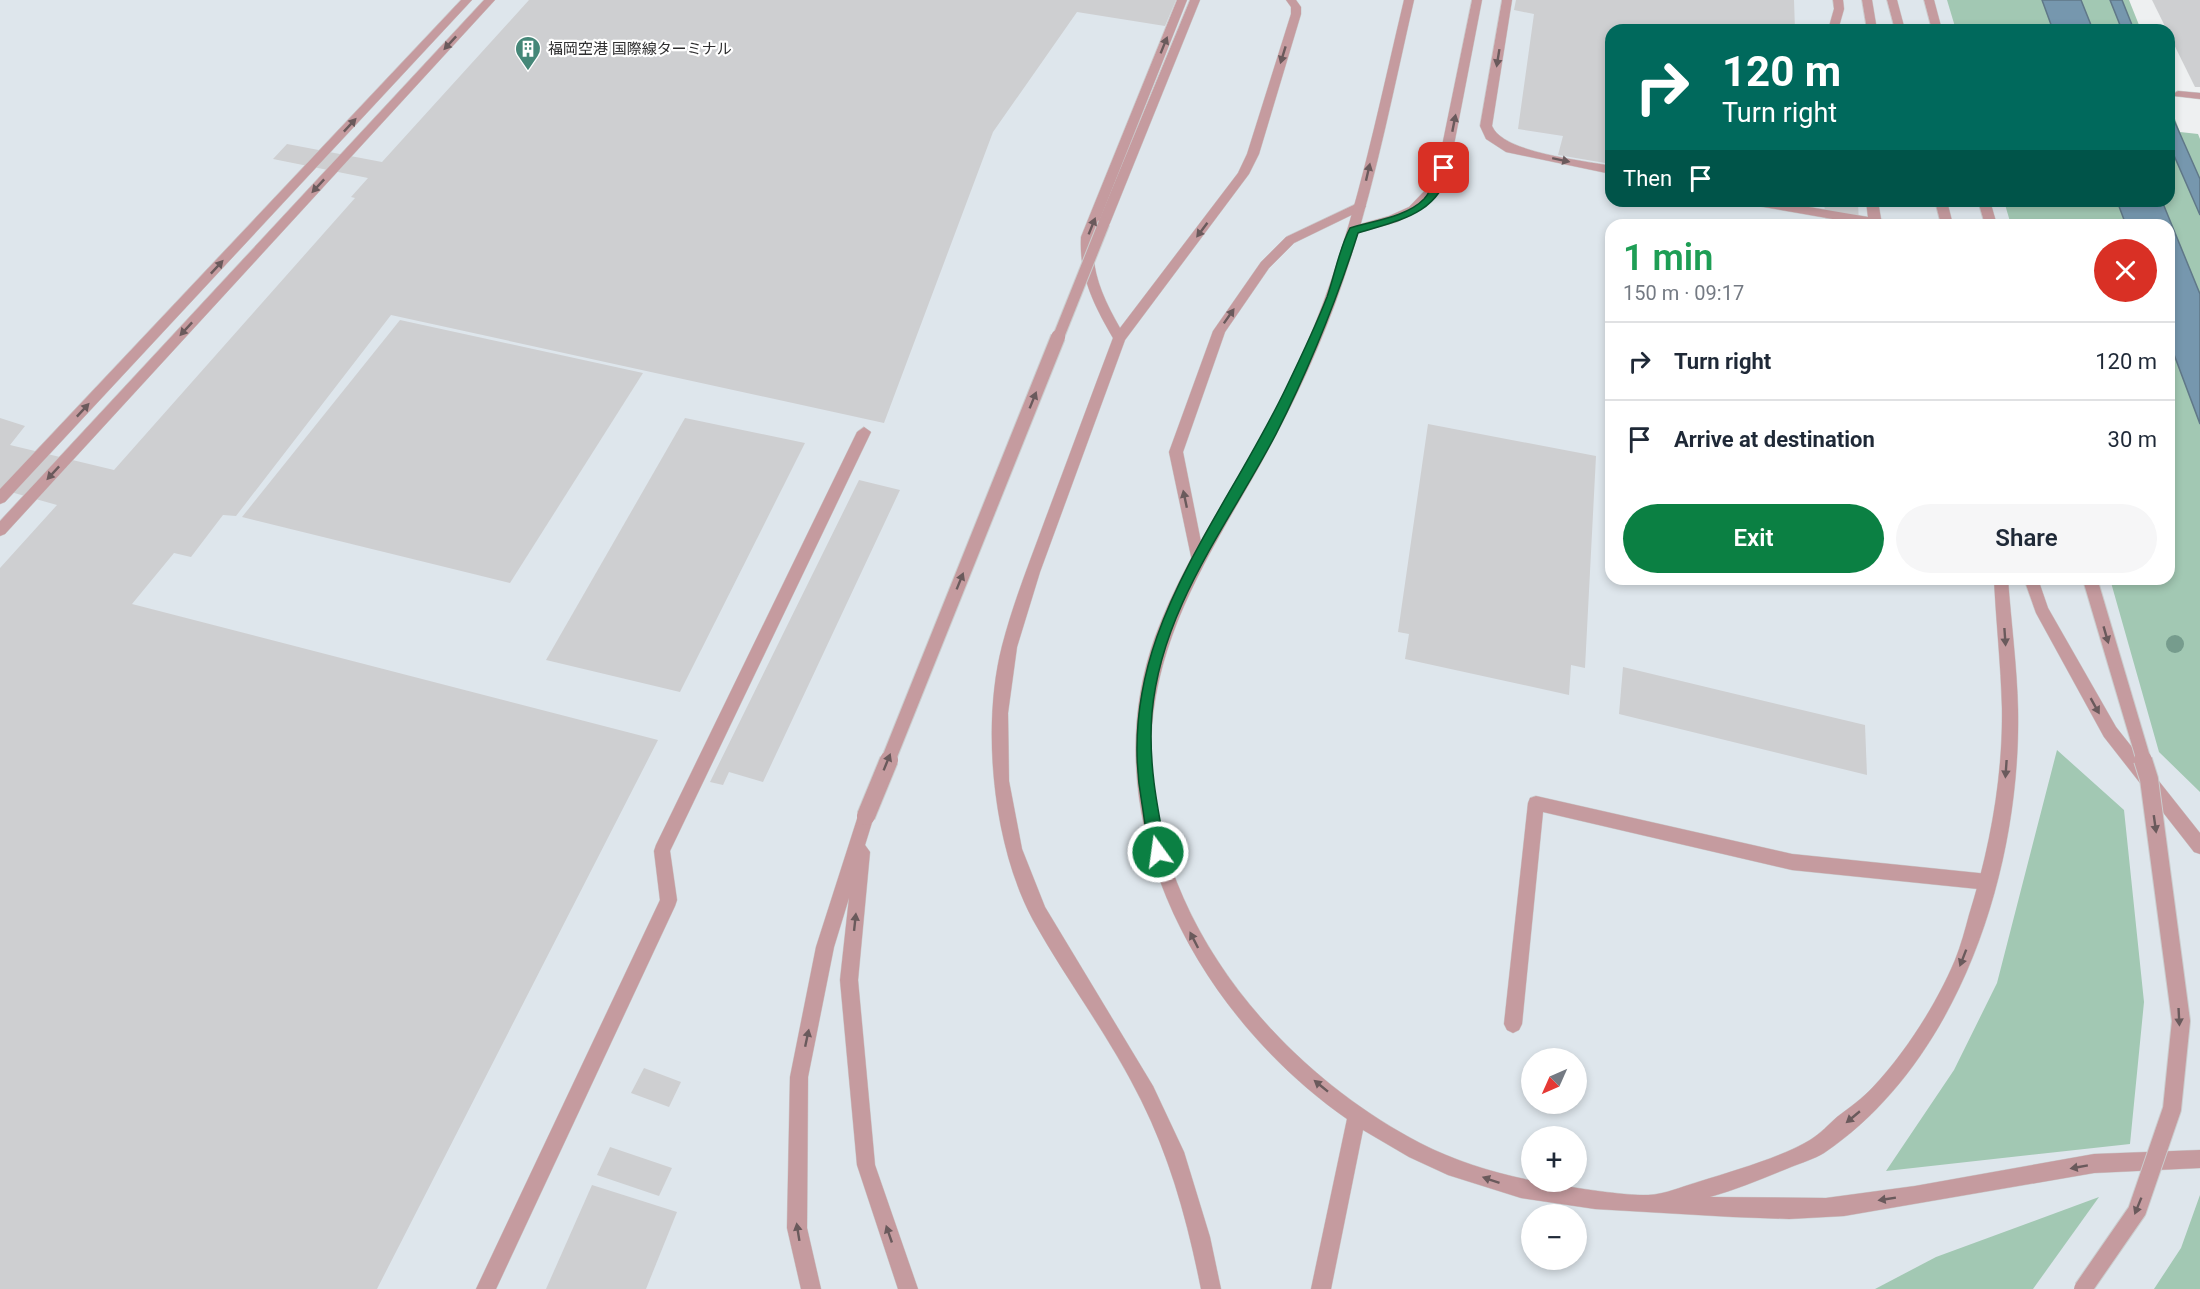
<!DOCTYPE html>
<html lang="en">
<head>
<meta charset="utf-8">
<style>
	:root { --surface:#fff; --page:#f6f6f7; --text:#1f2937; --muted:#747a83; --line:#e0e1e3; --accent:#0b8043 }
	body { margin:0; font-family:Roboto,"Noto Sans JP",sans-serif; background:var(--page); color:var(--text); height:100vh; display:flex; flex-direction:column; font-size:22px; white-space:nowrap }
	* { box-sizing:border-box; margin:0 }
	p { font-size:20px; color:var(--muted) }
	.icon { flex:none; width:33px; height:33px; fill:none; stroke:currentColor; stroke-width:2; stroke-linecap:round; stroke-linejoin:round }
	.map { position:relative; flex:1; overflow:hidden }
	.drawer { position:absolute; left:1605px; top:219px; width:570px; height:366px; display:flex; flex-direction:column; background:var(--surface); border-radius:18px; box-shadow:0 3px 9px #0003 }
	.drawer>* { flex:none }
	.hud { position:absolute; left:1605px; top:24px; width:570px; height:183px; border-radius:18px; box-shadow:0 3px 9px #0003; background:#00695c; color:#fff; overflow:hidden }
	.needle { width:39px; rotate:225deg }
	.buttons { position:absolute; left:1521px; top:1048px; display:grid; gap:12px }
	.buttons a { display:grid; place-items:center; width:66px; height:66px; border-radius:50%; background:var(--surface); box-shadow:0 3px 9px #0003; font-size:30px }
	.pin { position:absolute; display:grid; place-items:center; width:51px; height:51px; color:#fff; margin:-26px; border-radius:12px; box-shadow:0 3px 9px #0006 }
	.me { position:absolute; width:66px; margin:-33px; rotate:346deg; stroke-linejoin:round; filter:drop-shadow(0 0 4px #0008) }
	.turn { display:flex; align-items:center; gap:21px; height:126px; padding:0 18px; font-size:27px }
	.turn .icon { width:78px; height:78px; stroke-width:2.5 }
	.turn b { display:block; font-size:42px; line-height:51px }
	.then { display:flex; align-items:center; height:57px; padding:0 18px; background:#0003; gap:12px; font-size:22px }
	.round { display:grid; place-items:center; flex:none; width:63px; height:63px; border-radius:32px; background:var(--page) }
	.summary { display:flex; align-items:center; justify-content:space-between; height:102px; padding:0 18px }
	h1 { font-size:36px; font-weight:600; line-height:45px; color:#1e9e55 }
	.button { display:flex; gap:12px; margin-top:auto; padding:12px 18px }
	.button a { flex:1; height:69px; border-radius:36px; background:var(--accent); color:#fff; font-size:24px; font-weight:600; line-height:69px; text-align:center }
	.button a+a { background:var(--page); color:var(--text) }
	ul { padding:0; list-style:none }
	li { display:flex; align-items:center; gap:18px; height:78px; padding:0 18px; border-top:2px solid var(--line) }
	li div { flex:1 }
	li b { display:block; font-size:22px }
	li em { font-style:normal }
	.map>svg:first-child { display:block }
	.built { fill:#dee6ec; fill-rule:evenodd }
	.green { fill:#a2c8b3 }
	.water { fill:#7697ae; stroke:#607888; stroke-width:1.5 }
	.building { fill:#cecfd1 }
	.lines { fill:none; stroke-linecap:round; stroke-linejoin:round }
	.service-casing { stroke:#cbcdce; stroke-width:1 }
	.minor-casing { stroke:#cbcdce; stroke-width:1 }
	.tertiary-casing { stroke:#cbcdce; stroke-width:1 }
	.service { fill:#c59b9f; fill-rule:evenodd }
	.minor { fill:#c59b9f; fill-rule:evenodd }
	.tertiary { fill:#c59b9f; fill-rule:evenodd }
	.tertiary-bridge-far2-casing { stroke:#cbcdce; stroke-width:13; stroke-linecap:butt }
	.tertiary-bridge-far1-casing { stroke:#cbcdce; stroke-width:16; stroke-linecap:butt }
	.tertiary-bridge-casing { stroke:#cbcdce; stroke-width:20; stroke-linecap:butt }
	.tertiary-bridge-far2 { stroke:#c59b9f; stroke-width:11 }
	.tertiary-bridge-far1 { stroke:#c59b9f; stroke-width:14 }
	.tertiary-bridge { stroke:#c59b9f; stroke-width:18 }
	.tree { fill:#769c8d }
	.oneway { fill:#6a5a5c }
	.route { fill:#0b8043; stroke:#07532c; stroke-width:1.5 }
	.labels { text-anchor:middle; stroke-width:4.5; stroke-linejoin:round; paint-order:stroke }
	.far-poi-label { font-size:15px; fill:#2e2e2f; stroke:#fff; text-anchor:start }
</style>
</head>
<body>
<div class="map">
<svg width="2200" height="1289" viewBox="0 0 2200 1289">
	<rect width="100%" height="100%" fill="#eef0f1"/>
	<path class="built" d="M0,0H2050L2061,30H1611V201H2126L2135,225H1611V579H2169L2200,401V1289H0ZM1532,1059H1576V1104H1532ZM1532,1137H1576V1182H1532ZM1532,1215H1576V1260H1532Z"/>
	<g class="green">
		<polygon points="1947,0 2129,0 2141,30 1956,30"/>
		<polygon points="2169,103 2180,132 2198,134 2200,139 2200,792 2159,752 2110,579 2169,579 2169,225 2011,225 2004,201 2169,201"/>
		<polygon points="2057,750 2124,810 2144,1002 2130,1144 1886,1171 1954,1070 1997,983"/>
		<polygon points="2200,1195 2200,1289 2154,1289 2181,1248"/>
		<polygon points="2099,1197 2033,1289 1875,1289 1936,1257"/>
	</g>
	<g class="water">
		<polygon points="2042,0 2081,0 2093,30 2053,30"/>
		<polygon points="2110,0 2122,0 2134,30 2122,30"/>
		<polygon points="2169,109 2200,179 2200,215 2169,144"/>
		<polygon points="2117,201 2162,201 2200,294 2200,424 2169,341 2169,225 2126,225"/>
	</g>
	<g class="building">
		<polygon points="529,0 1176,0 1165,26 1077,12 993,132 884,423 391,315 236,516 223,515 191,557 174,553 132,604 658,740 377,1289 0,1289 0,568 57,505 0,489 0,418 25,426 10,445 114,470 355,198 351,197 368,178 273,159 287,144 382,162"/>
		<polygon points="1516,0 1794,0 1795,30 1611,30 1611,164 1558,155 1563,136 1518,129 1534,14 1514,10"/>
		<polygon points="2152,0 2200,0 2200,87 2195,87"/>
		<polygon points="1824,201 1858,202 1859,225 1826,225"/>
		<polygon points="400,320 643,373 510,583 242,517"/>
		<polygon points="685,418 805,443 680,692 546,660"/>
		<polygon points="1428,424 1596,456 1585,668 1571,665 1569,695 1405,659 1409,634 1398,632"/>
		<polygon points="859,480 900,490 763,782 729,772 723,785 710,782"/>
		<polygon points="1623,667 1865,725 1867,775 1619,714"/>
		<polygon points="644,1068 681,1082 669,1107 631,1093"/>
		<polygon points="610,1147 672,1168 659,1196 597,1175"/>
		<polygon points="592,1185 677,1212 646,1289 546,1289"/>
	</g>
	<g class="lines">
		<defs>
			<g id="service">
				<polygon points="461,0 472,0 5,502 0,504 0,489"/>
				<polygon points="484,0 495,0 5,534 0,536 0,521"/>
				<path d="M1177,0H1187L1093,237C1091,272 1103,298 1120,328L1238,173L1247,154L1291,14V7L1286,0H1296L1301,7V14L1259,154L1249,174L1125,340L1040,572L1017,647L1008,713L1009,781L1022,849L1045,907L1153,1086L1184,1152L1210,1237L1221,1289H1201C1188,1224 1171,1160 1141,1100C1110,1037 1067,981 1033,920C993,846 981,727 1002,646C1013,603 1030,561 1045,520C1068,459 1090,399 1113,338C1094,305 1079,276 1081,237Z"/>
				<polygon points="1472,0 1482,0 1447,181 1436,196 1417,212 1397,222 1354,234 1350,233 1350,227 1389,216 1409,207 1435,180"/>
				<path d="M1502,0H1512L1492,126C1503,153 1583,160 1611,166V174L1506,152L1486,139L1480,126Z"/>
				<polygon points="1833,0 1843,0 1844,9 1838,30 1828,30 1834,9"/>
				<polygon points="1862,0 1872,0 1877,30 1867,30"/>
				<polygon points="1746,201 1774,201 1868,217 1866,201 1878,201 1881,219 1894,222 1896,225 1867,225 1752,205"/>
				<polygon points="1360,202 1366,206 1364,209 1294,243 1269,268 1225,332 1183,452 1204,557 1202,561 1192,561 1169,452 1213,331 1261,262 1286,237"/>
				<polygon points="864,427 871,432 670,851 677,900 675,906 496,1289 476,1289 660,900 654,851 656,845 857,432"/>
				<polygon points="1536,796 1792,854 1988,874 1994,876 1996,882 1994,888 1988,890 1792,870 1543,812 1522,1024 1519,1030 1513,1033 1507,1030 1504,1024 1528,803 1530,798"/>
			</g>
			<polygon id="minor" points="2178,91 2200,93 2200,99 2174,96 2173,94"/>
			<g id="tertiary">
				<polygon points="1190,0 1200,0 1110,223 1108,226 1100,226 1098,223"/>
				<path d="M1404,0H1414C1387,118 1365,238 1317,349C1300,389 1281,427 1260,465C1210,553 1153,639 1151,745C1148,914 1276,1068 1420,1143C1465,1166 1515,1179 1564,1186C1585,1189 1638,1198 1657,1194C1670,1192 1687,1185 1701,1181C1733,1171 1782,1157 1810,1140C1820,1134 1829,1124 1837,1117C1849,1108 1863,1098 1873,1087C1906,1052 1937,1003 1955,960C1961,945 1965,930 1969,915C1990,848 2003,777 2002,708C2001,665 1996,622 1994,579H2008C2011,622 2017,666 2018,710C2021,868 1960,1061 1824,1153C1814,1159 1801,1163 1791,1167C1764,1178 1738,1189 1710,1197L1826,1198L1915,1186L2094,1154L2200,1150V1168L2094,1173L1844,1216L1789,1219L1733,1217L1595,1209L1521,1198L1448,1175L1409,1157L1363,1130L1331,1289H1311L1347,1119C1198,1015 1090,819 1155,637C1178,574 1215,517 1248,460C1269,424 1288,386 1305,348C1353,238 1376,117 1404,0Z"/>
				<polygon points="1887,0 1897,0 1905,30 1895,30"/>
				<polygon points="1924,0 1934,0 1942,30 1932,30"/>
				<polygon points="1935,201 1947,201 1953,225 1941,225"/>
				<polygon points="1978,201 1990,201 1997,225 1985,225"/>
				<polygon points="2024,579 2038,579 2048,608 2116,727 2200,833 2200,854 2194,852 2104,737 2036,613"/>
				<polygon points="866,808 872,811 874,816 865,845 870,852 858,980 875,1165 918,1289 898,1289 857,1165 840,980 849,898 834,947 808,1077 807,1228 821,1289 801,1289 787,1228 790,1077 816,947 858,816 860,811"/>
			</g>
		</defs>
		<use href="#service" class="service-casing"/>
		<use href="#minor" class="minor-casing"/>
		<use href="#tertiary" class="tertiary-casing"/>
		<use href="#service" class="service"/>
		<use href="#minor" class="minor"/>
		<use href="#tertiary" class="tertiary"/>
		<defs>
			<polyline id="tertiary-bridge-far2" points="1058,338 1104,223"/>
			<g id="tertiary-bridge-far1">
				<polyline points="2090,579 2144,761"/>
				<polyline points="888,761 1058,337"/>
			</g>
			<g id="tertiary-bridge">
				<polyline points="866,816 889,760"/>
				<polyline points="2083,1289 2137,1211 2172,1109 2181,1021 2149,779 2143,760"/>
			</g>
		</defs>
		<use href="#tertiary-bridge-far2" class="tertiary-bridge-far2-casing"/>
		<use href="#tertiary-bridge-far1" class="tertiary-bridge-far1-casing"/>
		<use href="#tertiary-bridge" class="tertiary-bridge-casing"/>
		<use href="#tertiary-bridge-far2" class="tertiary-bridge-far2"/>
		<use href="#tertiary-bridge-far1" class="tertiary-bridge-far1"/>
		<use href="#tertiary-bridge" class="tertiary-bridge"/>
	</g>
	<circle class="tree" cx="2175" cy="644" r="9"/>
	<defs><path id="oneway-solid" d="M-6-.8H1V-3.2L6.5 0L1 3.2V.8H-6Z" transform="scale(1.5)"/></defs>
	<g class="oneway">
		<use href="#oneway-solid" transform="translate(450 43) rotate(133)"/>
		<use href="#oneway-solid" transform="translate(1164 45) rotate(-68)"/>
		<use href="#oneway-solid" transform="translate(1283 55) rotate(107)"/>
		<use href="#oneway-solid" transform="translate(1498 58) rotate(99)"/>
		<use href="#oneway-solid" transform="translate(1454 123) rotate(-79)"/>
		<use href="#oneway-solid" transform="translate(350 125) rotate(-47)"/>
		<use href="#oneway-solid" transform="translate(1561 160) rotate(12)"/>
		<use href="#oneway-solid" transform="translate(1368 172) rotate(-77)"/>
		<use href="#oneway-solid" transform="translate(318 186) rotate(133)"/>
		<use href="#oneway-solid" transform="translate(1092 226) rotate(-68)"/>
		<use href="#oneway-solid" transform="translate(1202 230) rotate(127)"/>
		<use href="#oneway-solid" transform="translate(217 267) rotate(-47)"/>
		<use href="#oneway-solid" transform="translate(1229 316) rotate(-55)"/>
		<use href="#oneway-solid" transform="translate(186 329) rotate(133)"/>
		<use href="#oneway-solid" transform="translate(1033 400) rotate(-68)"/>
		<use href="#oneway-solid" transform="translate(83 410) rotate(-47)"/>
		<use href="#oneway-solid" transform="translate(53 473) rotate(133)"/>
		<use href="#oneway-solid" transform="translate(1185 499) rotate(-102)"/>
		<use href="#oneway-solid" transform="translate(960 581) rotate(-68)"/>
		<use href="#oneway-solid" transform="translate(2106 635) rotate(74)"/>
		<use href="#oneway-solid" transform="translate(2005 637) rotate(86)"/>
		<use href="#oneway-solid" transform="translate(2095 706) rotate(61)"/>
		<use href="#oneway-solid" transform="translate(887 762) rotate(-68)"/>
		<use href="#oneway-solid" transform="translate(2006 769) rotate(94)"/>
		<use href="#oneway-solid" transform="translate(2155 824) rotate(82)"/>
		<use href="#oneway-solid" transform="translate(855 922) rotate(-84)"/>
		<use href="#oneway-solid" transform="translate(1194 940) rotate(-117)"/>
		<use href="#oneway-solid" transform="translate(1963 958) rotate(111)"/>
		<use href="#oneway-solid" transform="translate(2179 1017) rotate(87)"/>
		<use href="#oneway-solid" transform="translate(807 1038) rotate(-78)"/>
		<use href="#oneway-solid" transform="translate(1321 1086) rotate(-141)"/>
		<use href="#oneway-solid" transform="translate(1853 1117) rotate(140)"/>
		<use href="#oneway-solid" transform="translate(2079 1167) rotate(170)"/>
		<use href="#oneway-solid" transform="translate(1491 1180) rotate(-161)"/>
		<use href="#oneway-solid" transform="translate(1887 1199) rotate(171)"/>
		<use href="#oneway-solid" transform="translate(2138 1206) rotate(112)"/>
		<use href="#oneway-solid" transform="translate(798 1232) rotate(-99)"/>
		<use href="#oneway-solid" transform="translate(889 1234) rotate(-109)"/>
	</g>
	<path class="route" d="M1441,165L1450,168C1438,215 1399,220 1358,233C1336,302 1309,369 1276,434C1229,524 1161,608 1152,713C1148,761 1157,806 1166,852L1164,857H1153C1146,842 1145,821 1142,804C1112,640 1220,526 1286,388C1300,359 1315,328 1327,297C1335,274 1339,249 1350,228C1372,221 1407,217 1424,199C1433,189 1435,177 1441,165Z"/>
	<defs>
		<symbol id="building-pin" viewBox="-11 -11 22 30"><path d="M0 17L-7.5 6A9.5 9.5 0 1 1 7.5 6Z" fill="#458778" stroke="#fff"/><path d="M-4-6H4V6H1V3H-1V6H-4ZM-2.5-4.3h1.7v1.8h-1.7ZM.8-4.3h1.7v1.8H.8ZM-2.5-1h1.7V.8h-1.7ZM.8-1h1.7V.8H.8Z" fill="#fff"/></symbol>
	</defs>
	<g fill-rule="evenodd">
		<use href="#building-pin" x="513" y="34" width="30" height="40"/>
	</g>
	<g class="labels">
		<g class="far-poi-label">
			<text x="548" y="54">福岡空港 国際線ターミナル</text>
		</g>
	</g>
</svg>
<div class="buttons">
<a><svg class="needle" viewBox="-14 -14 28 28"><path d="M0-13l5 13h-10z" fill="#e53935"/><path d="M0 13l5-13h-10z" fill="#747a83"/></svg></a>
<a>+</a>
<a>−</a>
</div>
<div class="pin" style="left:1444px;top:168px;background:#d93025"><svg class="icon" aria-label="arrive" viewBox="0 0 24 24"><path d="M6 21V4h12l-3 4 3 4H6"/></svg></div>
<svg class="me" style="left:1158px;top:852px" viewBox="-20 -20 40 40"><circle r="17" fill="#0b8043" stroke="#fff" stroke-width="3"/><path d="M0-11L8 9 0 5-8 9z" fill="#fff"/></svg>
<div class="hud">
<div class="turn"><svg class="icon" aria-label="right" viewBox="0 0 24 24"><path d="M7 20v-9h11M14 6l5 5-5 5"/></svg><div><b>120 m</b>Turn right</div></div>
<div class="then">Then<svg class="icon" aria-label="arrive" viewBox="0 0 24 24"><path d="M6 21V4h12l-3 4 3 4H6"/></svg></div>
</div>
<section class="drawer">
<div class="summary"><div><h1>1 min</h1><p>150 m · 09:17</p></div><a class="round" style="background:#d93025;color:#fff"><svg class="icon" aria-label="close" viewBox="0 0 24 24"><path d="M6 6l12 12M18 6L6 18"/></svg></a></div>
<ul>
<li><svg class="icon" aria-label="right" viewBox="0 0 24 24"><path d="M7 20v-9h11M14 6l5 5-5 5"/></svg><div><b>Turn right</b></div><em>120 m</em></li>
<li><svg class="icon" aria-label="arrive" viewBox="0 0 24 24"><path d="M6 21V4h12l-3 4 3 4H6"/></svg><div><b>Arrive at destination</b></div><em>30 m</em></li>
</ul>
<div class="button"><a>Exit</a><a>Share</a></div>
</section>
</div>
</body>
</html>
